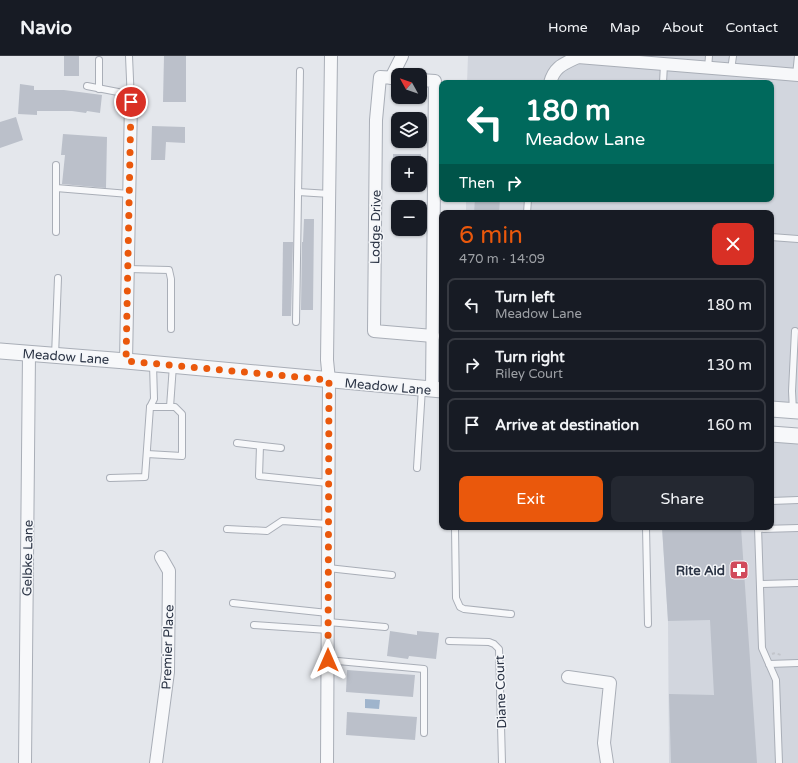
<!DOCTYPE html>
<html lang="en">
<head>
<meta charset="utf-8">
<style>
	:root { --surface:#171b24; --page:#242831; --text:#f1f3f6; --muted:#9ea1a6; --line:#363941; --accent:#ea580c }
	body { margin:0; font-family:"Varela Round",sans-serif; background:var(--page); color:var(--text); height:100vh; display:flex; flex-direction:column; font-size:15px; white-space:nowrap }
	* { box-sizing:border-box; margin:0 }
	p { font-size:13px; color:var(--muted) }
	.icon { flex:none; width:22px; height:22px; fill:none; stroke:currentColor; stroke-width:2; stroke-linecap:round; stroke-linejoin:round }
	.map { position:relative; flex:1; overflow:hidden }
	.drawer { position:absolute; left:439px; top:154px; width:335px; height:320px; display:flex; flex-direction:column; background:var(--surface); border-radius:8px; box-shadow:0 1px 3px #0004 }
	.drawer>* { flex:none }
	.hud { position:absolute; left:439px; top:24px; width:335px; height:122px; border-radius:8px; box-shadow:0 1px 3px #0004; background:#00695c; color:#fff; overflow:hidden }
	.needle { width:26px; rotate:310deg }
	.tools { position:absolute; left:391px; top:12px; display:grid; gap:8px }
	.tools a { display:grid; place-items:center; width:36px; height:36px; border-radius:8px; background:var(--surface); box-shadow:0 1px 3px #0004; font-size:20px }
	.pin { position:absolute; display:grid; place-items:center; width:34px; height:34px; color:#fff; margin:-17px; border:2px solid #fff; border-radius:50%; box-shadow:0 1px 4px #0007 }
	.me { position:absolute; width:44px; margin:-22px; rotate:0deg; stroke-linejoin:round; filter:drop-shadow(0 0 3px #0008) }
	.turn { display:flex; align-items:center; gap:14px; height:84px; padding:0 20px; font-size:18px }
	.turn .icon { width:52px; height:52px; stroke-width:2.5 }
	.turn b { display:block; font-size:28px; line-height:34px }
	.then { display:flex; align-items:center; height:38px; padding:0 20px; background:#0003; gap:8px; font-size:15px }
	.round { display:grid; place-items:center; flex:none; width:42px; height:42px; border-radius:8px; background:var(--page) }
	.overview { display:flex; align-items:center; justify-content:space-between; height:68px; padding:0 20px }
	h1 { font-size:24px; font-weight:600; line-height:30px; color:var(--accent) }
	.primary-button { display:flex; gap:8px; margin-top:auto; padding:8px 20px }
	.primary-button a { flex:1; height:46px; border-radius:8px; background:var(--accent); color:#fff; font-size:16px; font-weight:600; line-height:46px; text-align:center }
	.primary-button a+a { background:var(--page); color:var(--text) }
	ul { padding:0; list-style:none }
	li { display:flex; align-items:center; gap:12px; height:54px; margin:0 8px 6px; padding:0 12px; border:2px solid var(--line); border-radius:8px }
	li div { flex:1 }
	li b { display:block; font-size:15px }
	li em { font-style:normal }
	header { display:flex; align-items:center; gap:24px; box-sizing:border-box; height:56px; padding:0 20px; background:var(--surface); border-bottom:1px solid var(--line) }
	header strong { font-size:19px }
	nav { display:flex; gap:22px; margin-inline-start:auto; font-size:14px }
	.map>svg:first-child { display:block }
	.built { fill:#d2d6de }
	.water { fill:#9fb4cc }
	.building { fill:#bbc0ca }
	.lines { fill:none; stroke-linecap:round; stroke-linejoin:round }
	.service-casing { stroke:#a9aeb7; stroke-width:8 }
	.minor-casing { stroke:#a9aeb7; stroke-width:14 }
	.tertiary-casing { stroke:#a9aeb7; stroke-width:17 }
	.path { stroke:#c2c5cb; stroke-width:2; stroke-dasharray:3 3; stroke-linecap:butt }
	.service { stroke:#f7f8fa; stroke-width:6 }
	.minor { stroke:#f7f8fa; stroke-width:12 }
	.tertiary { stroke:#f7f8fa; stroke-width:15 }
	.route { stroke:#ea580c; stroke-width:7; stroke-dasharray:0 12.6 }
	.labels { text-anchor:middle; stroke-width:3; stroke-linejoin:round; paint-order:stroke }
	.street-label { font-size:13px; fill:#2b3445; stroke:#f4f6f9 }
	.poi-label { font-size:13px; font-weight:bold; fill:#2b3445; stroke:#f4f6f9; text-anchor:end }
</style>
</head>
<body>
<header>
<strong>Navio</strong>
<nav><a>Home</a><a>Map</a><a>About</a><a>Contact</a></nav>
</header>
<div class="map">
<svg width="798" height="707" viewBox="0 0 798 707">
	<rect width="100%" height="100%" fill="#e4e7ec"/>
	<g class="built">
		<polygon points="468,0 798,0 798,355 771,353 771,157 466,157 466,143 771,143 771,27 467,27"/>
		<polygon points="771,378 798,380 798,707 669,707 668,565 662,471 771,471"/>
	</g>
	<polygon class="water" points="365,643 380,644 379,653 365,652"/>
	<g class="building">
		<rect x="64" y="0" width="15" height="20"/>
		<polygon points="164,0 186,0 186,46 163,46"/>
		<polygon points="20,28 34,30 34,34 64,34 102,39 100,57 87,55 86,57 72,55 37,55 37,59 18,58"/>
		<polygon points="16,61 23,84 0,92 0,66"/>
		<polygon points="152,70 185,71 185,87 166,86 165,104 151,104"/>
		<polygon points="63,78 107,81 106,132 62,128 65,99 61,99"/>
		<rect x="393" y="98" width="28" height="9"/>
		<polygon points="475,143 500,143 499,157 474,157"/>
		<polygon points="304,163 314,163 313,254 301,254 302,186 303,186"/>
		<polygon points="283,186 293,186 291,260 282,260"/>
		<polygon points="662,471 741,471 757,707 671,707 669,638 714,639 710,564 668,565"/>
		<polygon points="390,575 417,579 417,575 439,577 436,603 409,600 408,603 387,600"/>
		<polygon points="347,614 415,619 413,641 346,636"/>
		<polygon points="347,656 417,661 415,684 346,679"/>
	</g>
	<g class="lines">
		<defs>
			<g id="service">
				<polyline points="129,0 131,46"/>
				<polyline points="99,4 99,33"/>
				<polyline points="708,12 709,0"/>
				<polyline points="731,14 733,0"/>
				<polyline points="796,19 798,0"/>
				<polyline points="663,27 664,8"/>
				<polyline points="87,30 118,36 131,46"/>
				<polyline points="56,132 129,138"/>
				<polyline points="298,136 330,138"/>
				<polyline points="527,157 528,143"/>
				<polyline points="56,176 56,109"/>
				<polyline points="771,181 798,183"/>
				<polyline points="128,213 169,214 171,223 171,273"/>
				<polyline points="296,266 300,15"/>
				<polyline points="55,300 58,222"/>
				<polyline points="170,351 173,309"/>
				<polyline points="793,355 792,335 795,275"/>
				<polyline points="237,387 281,392"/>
				<polyline points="260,390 259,420 328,427"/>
				<polyline points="147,398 182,400 182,358 175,351 150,351"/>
				<polyline points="417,412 422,332"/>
				<polyline points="110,422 145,421 150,351 154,343 153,308"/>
				<polyline points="771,445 798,444"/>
				<polyline points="455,471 456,542 460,551 464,553 511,558"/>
				<polyline points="646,471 648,568"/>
				<polyline points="758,471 762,592 776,624 779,707"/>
				<polyline points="227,473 267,475 282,465 328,468"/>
				<polyline points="758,473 798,472"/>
				<polyline points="328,512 392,519"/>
				<polyline points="760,528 798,527"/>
				<polyline points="233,547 328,557"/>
				<polyline points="328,566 385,571"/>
				<polyline points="254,569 328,574"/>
				<polyline points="449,585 489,586 494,588 499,593 502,707"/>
				<polyline points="327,604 424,613 424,677"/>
				<polyline points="769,608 798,607"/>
			</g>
			<g id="minor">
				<polyline points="391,22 402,0"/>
				<polyline points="398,22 380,21 376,64 374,275 433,280"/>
				<polyline points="420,24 435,25 432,334"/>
				<path d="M550,27C554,11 563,8 578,1L798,19"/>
				<polyline points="126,305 131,46"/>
				<polyline points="568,621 610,627 604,687 607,707"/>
				<polyline points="25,707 29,298"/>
				<polyline points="156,707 168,616 169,515 161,501"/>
				<polyline points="327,707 329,324 327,304 331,0"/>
			</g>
			<g id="tertiary">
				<polyline points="0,295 126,305 442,334"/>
				<polyline points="771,353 798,355"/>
				<polyline points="771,378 798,380"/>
			</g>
		</defs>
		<use href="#service" class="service-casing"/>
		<use href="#minor" class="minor-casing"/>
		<use href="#tertiary" class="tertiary-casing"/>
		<polyline class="path" points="772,598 775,597 781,599"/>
		<use href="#service" class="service"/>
		<use href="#minor" class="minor"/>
		<use href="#tertiary" class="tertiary"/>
	</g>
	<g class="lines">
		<polyline class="route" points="131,46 126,305 329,324 328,604"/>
	</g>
	<defs>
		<symbol id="pharmacy-square" viewBox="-11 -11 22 22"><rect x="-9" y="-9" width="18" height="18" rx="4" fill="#d1495b" stroke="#f4f6f9"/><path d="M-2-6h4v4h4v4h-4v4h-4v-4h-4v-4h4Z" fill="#fff"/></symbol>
	</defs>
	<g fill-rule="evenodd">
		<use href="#pharmacy-square" x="728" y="503" width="22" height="22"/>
	</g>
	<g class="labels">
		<g class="street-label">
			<text transform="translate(375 171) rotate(-89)" y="5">Lodge Drive</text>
			<text transform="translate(66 300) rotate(4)" y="5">Meadow Lane</text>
			<text transform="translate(388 330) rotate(5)" y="5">Meadow Lane</text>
			<text transform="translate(27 502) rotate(-89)" y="5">Gelbke Lane</text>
			<text transform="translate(167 591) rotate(-88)" y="5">Premier Place</text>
			<text transform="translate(500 636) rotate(-92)" y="5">Diane Court</text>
		</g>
		<g class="poi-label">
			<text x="725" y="519">Rite Aid</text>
		</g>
	</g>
</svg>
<div class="tools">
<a><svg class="needle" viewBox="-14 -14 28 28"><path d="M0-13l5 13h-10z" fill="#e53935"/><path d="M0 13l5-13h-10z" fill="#9ea1a6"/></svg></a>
<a><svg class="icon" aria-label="layers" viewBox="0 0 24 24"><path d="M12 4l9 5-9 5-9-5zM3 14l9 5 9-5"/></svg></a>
<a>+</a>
<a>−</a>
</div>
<div class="pin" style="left:131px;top:46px;background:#d93025"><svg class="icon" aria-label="arrive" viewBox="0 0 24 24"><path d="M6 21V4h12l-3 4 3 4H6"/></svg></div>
<svg class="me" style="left:328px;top:604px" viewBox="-20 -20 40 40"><path d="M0-17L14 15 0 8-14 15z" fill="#ea580c" stroke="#fff" stroke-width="4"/></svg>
<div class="hud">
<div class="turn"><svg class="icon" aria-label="left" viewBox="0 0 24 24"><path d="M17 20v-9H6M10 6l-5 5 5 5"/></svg><div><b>180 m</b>Meadow Lane</div></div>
<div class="then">Then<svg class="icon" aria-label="right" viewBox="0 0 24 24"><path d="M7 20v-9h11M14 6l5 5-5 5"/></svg></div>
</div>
<section class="drawer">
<div class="overview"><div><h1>6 min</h1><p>470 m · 14:09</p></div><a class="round" style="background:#d93025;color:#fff"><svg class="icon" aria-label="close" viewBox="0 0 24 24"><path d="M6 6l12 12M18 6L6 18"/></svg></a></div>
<ul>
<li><svg class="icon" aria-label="left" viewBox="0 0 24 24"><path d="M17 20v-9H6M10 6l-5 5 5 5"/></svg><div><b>Turn left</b><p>Meadow Lane</p></div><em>180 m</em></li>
<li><svg class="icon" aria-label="right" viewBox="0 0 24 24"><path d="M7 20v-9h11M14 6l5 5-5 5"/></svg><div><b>Turn right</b><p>Riley Court</p></div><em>130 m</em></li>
<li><svg class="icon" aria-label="arrive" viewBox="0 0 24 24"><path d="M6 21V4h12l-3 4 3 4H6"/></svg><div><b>Arrive at destination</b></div><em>160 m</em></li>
</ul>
<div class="primary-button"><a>Exit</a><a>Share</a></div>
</section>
</div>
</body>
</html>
